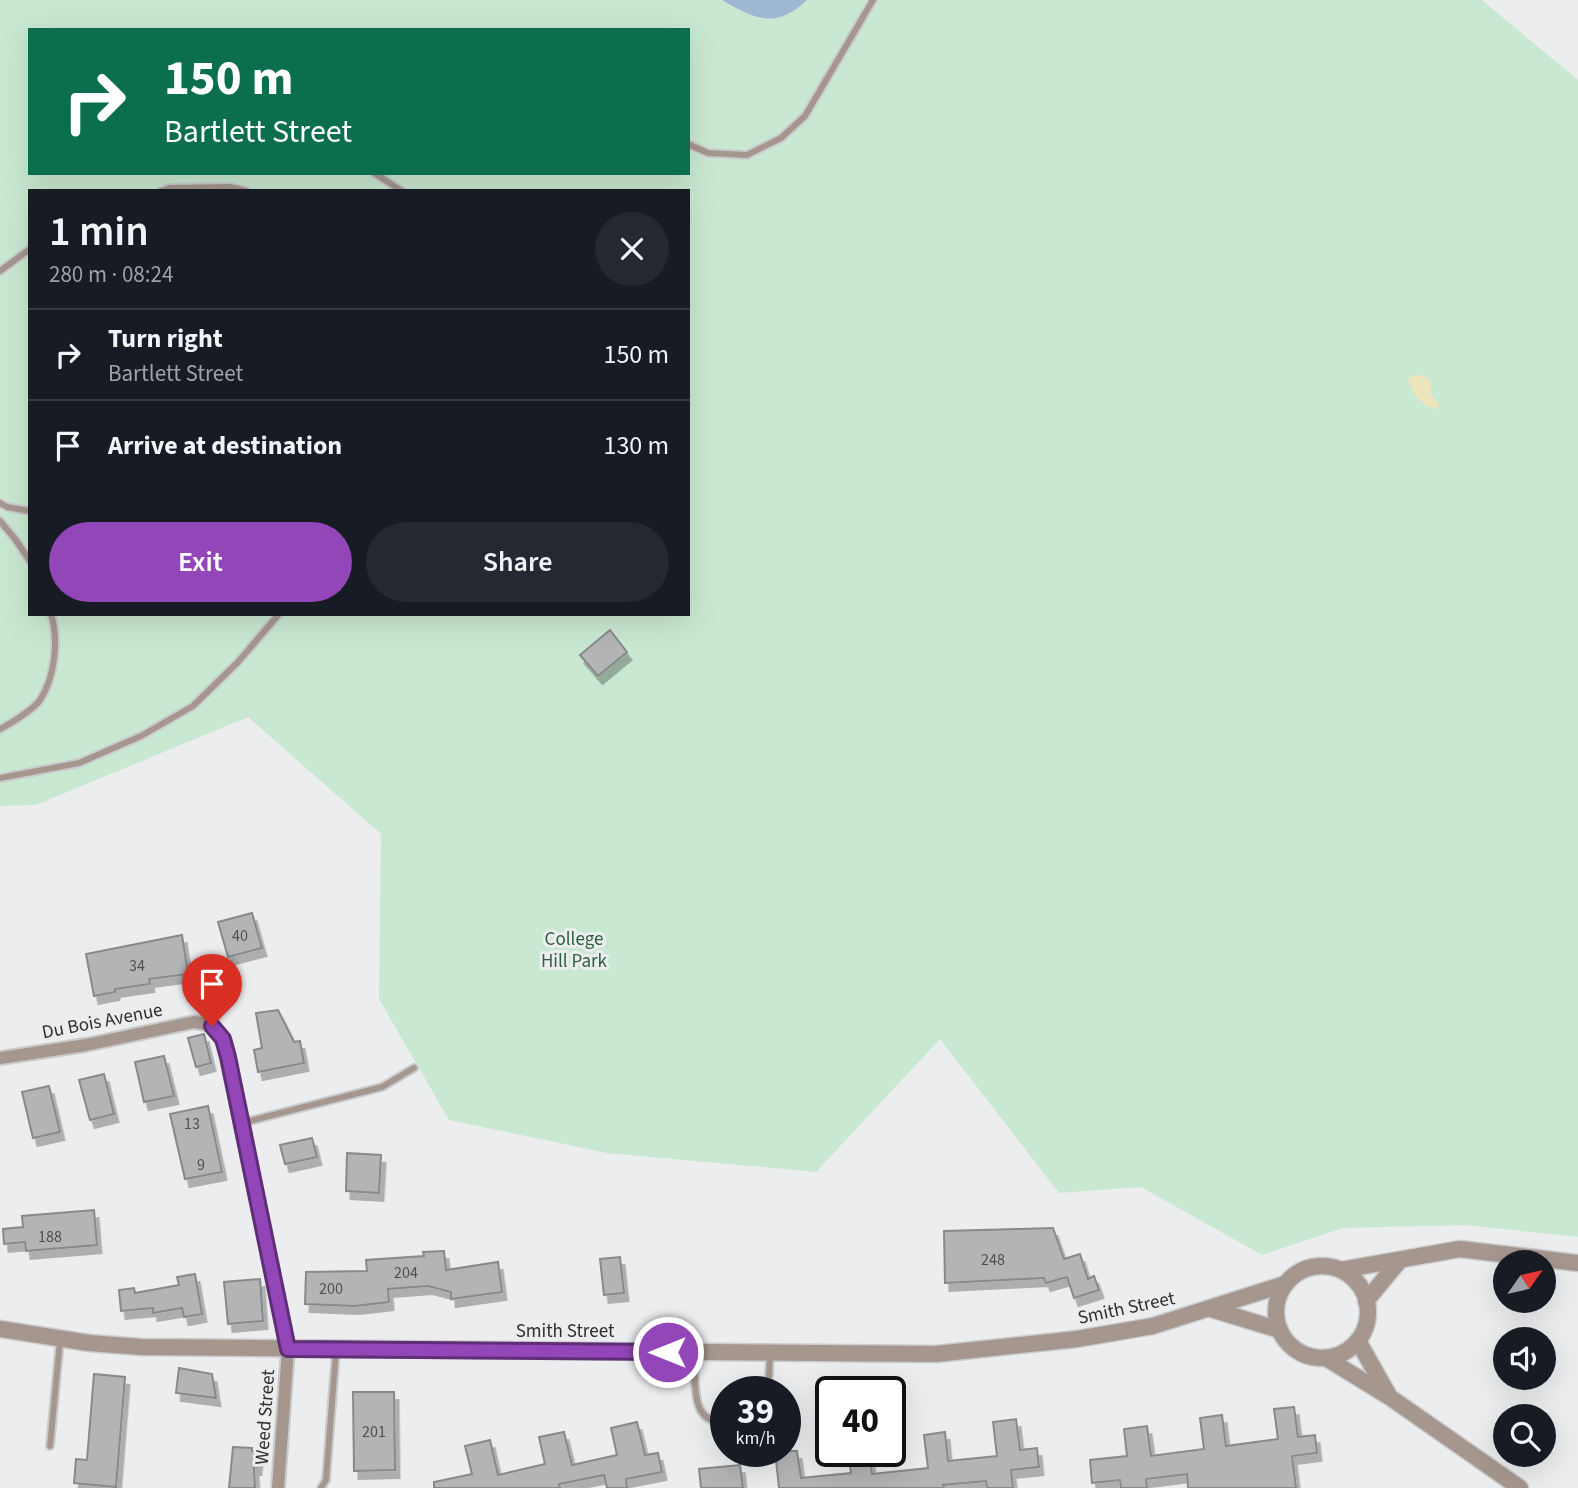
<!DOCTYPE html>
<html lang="en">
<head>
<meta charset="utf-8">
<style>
	:root { --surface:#171b24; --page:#242831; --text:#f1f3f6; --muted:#9ea1a6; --line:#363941; --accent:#9246b7 }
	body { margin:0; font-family:"Source Sans 3",sans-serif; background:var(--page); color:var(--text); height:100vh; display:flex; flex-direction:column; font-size:26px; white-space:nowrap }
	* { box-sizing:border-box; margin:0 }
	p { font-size:23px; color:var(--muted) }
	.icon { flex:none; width:38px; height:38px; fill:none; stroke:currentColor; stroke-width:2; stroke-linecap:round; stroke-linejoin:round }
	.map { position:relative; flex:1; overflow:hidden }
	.drawer { position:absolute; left:28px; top:189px; width:662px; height:427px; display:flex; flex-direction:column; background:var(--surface); border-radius:0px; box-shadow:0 7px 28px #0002 }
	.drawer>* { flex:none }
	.hud { position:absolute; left:28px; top:28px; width:662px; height:147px; border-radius:0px; box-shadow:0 7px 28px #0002; background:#0b6e4f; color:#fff; overflow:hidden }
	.needle { width:46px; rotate:56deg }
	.controls { position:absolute; left:1493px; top:1250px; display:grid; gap:14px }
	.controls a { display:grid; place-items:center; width:63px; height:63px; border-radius:50%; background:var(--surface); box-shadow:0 7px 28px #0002; font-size:35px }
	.speed { position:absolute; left:710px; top:1376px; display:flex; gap:14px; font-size:35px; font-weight:700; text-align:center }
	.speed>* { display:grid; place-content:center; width:91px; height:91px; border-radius:50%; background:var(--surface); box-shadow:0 7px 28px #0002; line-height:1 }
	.speed small { font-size:18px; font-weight:400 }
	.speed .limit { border:4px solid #111; border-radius:10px; background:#fff; color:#111 }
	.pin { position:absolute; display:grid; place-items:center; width:60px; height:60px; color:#fff; margin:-72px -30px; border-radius:50% 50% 50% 0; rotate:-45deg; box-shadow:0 0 7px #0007 }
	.pin .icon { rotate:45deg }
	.me { position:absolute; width:77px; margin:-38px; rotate:270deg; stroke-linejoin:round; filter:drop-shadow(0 0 5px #0008) }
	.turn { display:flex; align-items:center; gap:24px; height:147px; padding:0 21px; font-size:32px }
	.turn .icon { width:91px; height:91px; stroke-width:2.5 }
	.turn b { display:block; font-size:49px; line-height:60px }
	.round { display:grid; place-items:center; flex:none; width:74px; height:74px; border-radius:37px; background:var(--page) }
	.headline { display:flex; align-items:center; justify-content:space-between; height:119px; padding:0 21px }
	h1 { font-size:42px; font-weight:600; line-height:52px }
	.button { display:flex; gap:14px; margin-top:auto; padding:14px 21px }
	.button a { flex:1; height:80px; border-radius:42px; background:var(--accent); color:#fff; font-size:28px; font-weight:600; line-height:80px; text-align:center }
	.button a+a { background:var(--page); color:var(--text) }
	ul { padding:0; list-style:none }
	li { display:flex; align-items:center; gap:21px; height:91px; padding:0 21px; border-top:2px solid var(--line) }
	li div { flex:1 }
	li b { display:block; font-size:26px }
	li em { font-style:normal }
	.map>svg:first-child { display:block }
	.green { fill:#c9e8d1; fill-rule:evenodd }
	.sand { fill:#ede4be }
	.water { fill:#9eb7d3 }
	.building { fill:#b3b4b6; stroke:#89898c; stroke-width:2; filter:url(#shadow) }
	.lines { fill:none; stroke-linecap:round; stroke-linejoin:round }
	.service-casing { stroke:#cacbcd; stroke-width:10 }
	.minor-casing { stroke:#cacbcd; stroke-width:16 }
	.tertiary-casing { stroke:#cacbcd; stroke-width:19 }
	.service { stroke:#a5978e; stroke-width:6 }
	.minor { stroke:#a5978e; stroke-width:12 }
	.tertiary { stroke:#a5978e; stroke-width:16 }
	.route-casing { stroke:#5f2e77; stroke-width:18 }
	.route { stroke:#9246b7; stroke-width:12 }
	.labels { text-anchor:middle; stroke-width:6; stroke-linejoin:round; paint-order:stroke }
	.number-label { font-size:16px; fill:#505052 }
	.park-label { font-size:19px; fill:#2d6140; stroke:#ecedef }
	.street-label { font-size:19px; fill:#2f2f30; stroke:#ecedef }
</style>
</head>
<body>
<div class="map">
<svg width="1578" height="1488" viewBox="0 0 1578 1488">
	<defs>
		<filter id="shadow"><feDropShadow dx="4.5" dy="8" stdDeviation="0" flood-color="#0004"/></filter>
	</defs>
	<rect width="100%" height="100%" fill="#ecedef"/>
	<path class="green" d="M0,0H1482L1578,80V1237L1465,1225L1343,1228L1262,1255L1141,1187L1059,1193L940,1039L816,1172L607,1153L449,1120L379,999L381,834L248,717L36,805L0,806ZM30,30H688V173H30ZM30,191H688V614H30Z"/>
	<path class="sand" d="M1419,375L1426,377L1431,383V394L1440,406L1437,409C1423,408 1412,393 1408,380L1412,376Z"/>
	<path class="water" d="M722,0H807C776,29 756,20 722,0Z"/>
	<g class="building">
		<polygon points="610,630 627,652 598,676 580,655"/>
		<polygon points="252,913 262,948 228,957 218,922"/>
		<polygon points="182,935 188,974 149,979 150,984 115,989 115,992 94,996 86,954"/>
		<polygon points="278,1010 294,1042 300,1041 304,1063 258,1072 254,1050 262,1048 256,1013"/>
		<polygon points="204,1034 211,1063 196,1067 188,1038"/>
		<polygon points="164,1056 174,1096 144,1102 135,1062"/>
		<polygon points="104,1074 114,1114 90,1120 79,1080"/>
		<polygon points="49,1086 60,1132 33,1138 22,1092"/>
		<polygon points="208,1106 222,1172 185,1179 170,1114"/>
		<polygon points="312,1138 317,1157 285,1164 280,1145"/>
		<polygon points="347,1153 381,1155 379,1193 346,1191"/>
		<polygon points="94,1210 97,1245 26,1251 25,1242 4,1244 3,1229 23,1227 22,1216"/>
		<polygon points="1053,1228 1064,1259 1080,1254 1088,1279 1094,1276 1099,1290 1074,1298 1067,1277 1046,1283 1044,1278 945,1283 944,1231"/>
		<polygon points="444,1251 446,1270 498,1262 502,1292 451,1299 451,1292 428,1286 388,1289 389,1302 355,1306 305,1304 306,1272 367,1271 366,1260 424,1256 423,1252"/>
		<polygon points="620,1257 624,1293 604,1295 600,1259"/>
		<polygon points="195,1274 202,1314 184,1317 182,1308 153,1313 153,1308 121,1311 119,1290 134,1288 135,1293 179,1285 177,1277"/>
		<polygon points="260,1279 263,1321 228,1324 224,1282"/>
		<polygon points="179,1368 212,1374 216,1398 176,1393"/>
		<polygon points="94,1374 125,1377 116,1487 74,1483 76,1459 87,1460"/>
		<polygon points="353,1392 394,1392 395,1470 354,1471"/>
		<polygon points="1294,1407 1298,1437 1315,1435 1317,1453 1292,1456 1296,1488 1188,1488 1187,1474 1146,1479 1147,1488 1121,1488 1120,1480 1092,1483 1090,1460 1127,1456 1124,1429 1147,1426 1151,1456 1204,1449 1200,1418 1222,1415 1226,1446 1278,1439 1274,1409"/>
		<polygon points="1016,1419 1020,1450 1037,1448 1039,1467 1011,1470 1013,1488 987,1488 986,1481 943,1485 944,1488 779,1488 775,1451 797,1451 801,1478 851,1473 848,1451 869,1451 872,1474 928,1468 924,1435 945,1432 948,1461 997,1456 993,1422"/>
		<polygon points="637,1422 645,1455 658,1453 662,1472 626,1479 627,1488 607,1488 604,1475 559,1484 560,1488 434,1488 434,1482 472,1474 465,1446 490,1440 498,1475 545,1464 539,1437 564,1432 572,1465 617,1455 611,1428"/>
		<polygon points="233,1447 252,1448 252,1451 258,1451 257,1467 254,1467 255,1488 229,1488"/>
		<polygon points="740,1465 743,1488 701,1488 699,1469"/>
	</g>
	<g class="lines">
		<defs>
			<g id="service">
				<polyline points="688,144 708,153 747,155 781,138 805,116 873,0"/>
				<polyline points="374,173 402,191"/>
				<polyline points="161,191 170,188 230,187 246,191"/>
				<polyline points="0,271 30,249"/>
				<polyline points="0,503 7,507 30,511"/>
				<polyline points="0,521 15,539 30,561"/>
				<path d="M0,729C10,724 34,709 40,700C55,677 59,640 51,614"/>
				<polyline points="0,778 79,763 141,736 193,706 238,662 279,614"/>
				<polyline points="242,1123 382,1087 414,1068"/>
				<path d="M694,1354C696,1381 689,1426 726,1421"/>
				<polyline points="761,1391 769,1376 770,1354"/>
				<polyline points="50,1446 60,1341"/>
				<polyline points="321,1488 326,1480 336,1351"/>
			</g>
			<polyline id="minor" points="0,1058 86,1045 194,1022 212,1025 223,1039 288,1349 278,1488"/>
			<g id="tertiary">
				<circle cx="1322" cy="1312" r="46"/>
				<polyline points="1341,1270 1460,1249 1578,1263"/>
				<polyline points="1366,1301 1400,1260"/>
				<polyline points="1211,1309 1280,1330"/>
				<polyline points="0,1329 89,1343 141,1347 936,1354 1077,1339 1153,1326 1285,1284"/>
				<polyline points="1358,1341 1389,1396"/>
				<polyline points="1326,1358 1391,1398 1520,1488"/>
			</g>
		</defs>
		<use href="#service" class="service-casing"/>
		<use href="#minor" class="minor-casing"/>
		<use href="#tertiary" class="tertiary-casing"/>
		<use href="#service" class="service"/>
		<use href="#minor" class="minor"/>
		<use href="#tertiary" class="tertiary"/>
	</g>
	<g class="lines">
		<defs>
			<polyline id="route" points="212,1026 223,1039 228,1057 288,1349 668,1352"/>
		</defs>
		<use href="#route" class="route-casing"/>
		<use href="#route" class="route"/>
	</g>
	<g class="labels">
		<g class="number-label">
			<text x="240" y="941">40</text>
			<text x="137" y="971">34</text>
			<text x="192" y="1129">13</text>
			<text x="201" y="1170">9</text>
			<text x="50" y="1242">188</text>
			<text x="993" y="1265">248</text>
			<text x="406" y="1278">204</text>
			<text x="331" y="1294">200</text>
			<text x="374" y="1437">201</text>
		</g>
		<g class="park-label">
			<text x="574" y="945">College<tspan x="574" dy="22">Hill Park</tspan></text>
		</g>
		<g class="street-label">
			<text transform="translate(102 1020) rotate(-11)" y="7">Du Bois Avenue</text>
			<text transform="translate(1126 1307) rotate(-12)" y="7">Smith Street</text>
			<text x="565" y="1337">Smith Street</text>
			<text transform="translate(264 1417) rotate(-86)" y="7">Weed Street</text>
		</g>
	</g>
</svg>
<div class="controls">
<a><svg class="needle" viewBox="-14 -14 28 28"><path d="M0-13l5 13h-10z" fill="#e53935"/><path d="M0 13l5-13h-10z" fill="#9ea1a6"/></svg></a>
<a><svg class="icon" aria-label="sound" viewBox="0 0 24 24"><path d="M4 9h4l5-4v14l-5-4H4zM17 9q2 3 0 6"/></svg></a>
<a><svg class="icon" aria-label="search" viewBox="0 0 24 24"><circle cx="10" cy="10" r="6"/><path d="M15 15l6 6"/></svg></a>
</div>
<div class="speed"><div>39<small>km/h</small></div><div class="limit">40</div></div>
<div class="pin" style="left:212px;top:1026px;background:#d93025"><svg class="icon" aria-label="arrive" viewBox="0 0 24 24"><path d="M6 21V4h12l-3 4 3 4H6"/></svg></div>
<svg class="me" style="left:668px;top:1352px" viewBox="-20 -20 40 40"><circle r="17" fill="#9246b7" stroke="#fff" stroke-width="3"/><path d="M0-11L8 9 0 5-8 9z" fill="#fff"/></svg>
<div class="hud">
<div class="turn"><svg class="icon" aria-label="right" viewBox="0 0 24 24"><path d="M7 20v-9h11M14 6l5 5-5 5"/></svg><div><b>150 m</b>Bartlett Street</div></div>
</div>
<section class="drawer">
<div class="headline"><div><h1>1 min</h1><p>280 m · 08:24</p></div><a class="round"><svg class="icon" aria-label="close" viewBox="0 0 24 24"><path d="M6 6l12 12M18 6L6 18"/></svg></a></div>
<ul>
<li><svg class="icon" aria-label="right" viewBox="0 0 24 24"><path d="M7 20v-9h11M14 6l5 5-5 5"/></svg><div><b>Turn right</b><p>Bartlett Street</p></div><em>150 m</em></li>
<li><svg class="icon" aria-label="arrive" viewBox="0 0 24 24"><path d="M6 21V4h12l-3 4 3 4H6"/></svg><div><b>Arrive at destination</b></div><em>130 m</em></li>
</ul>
<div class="button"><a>Exit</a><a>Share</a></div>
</section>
</div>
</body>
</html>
